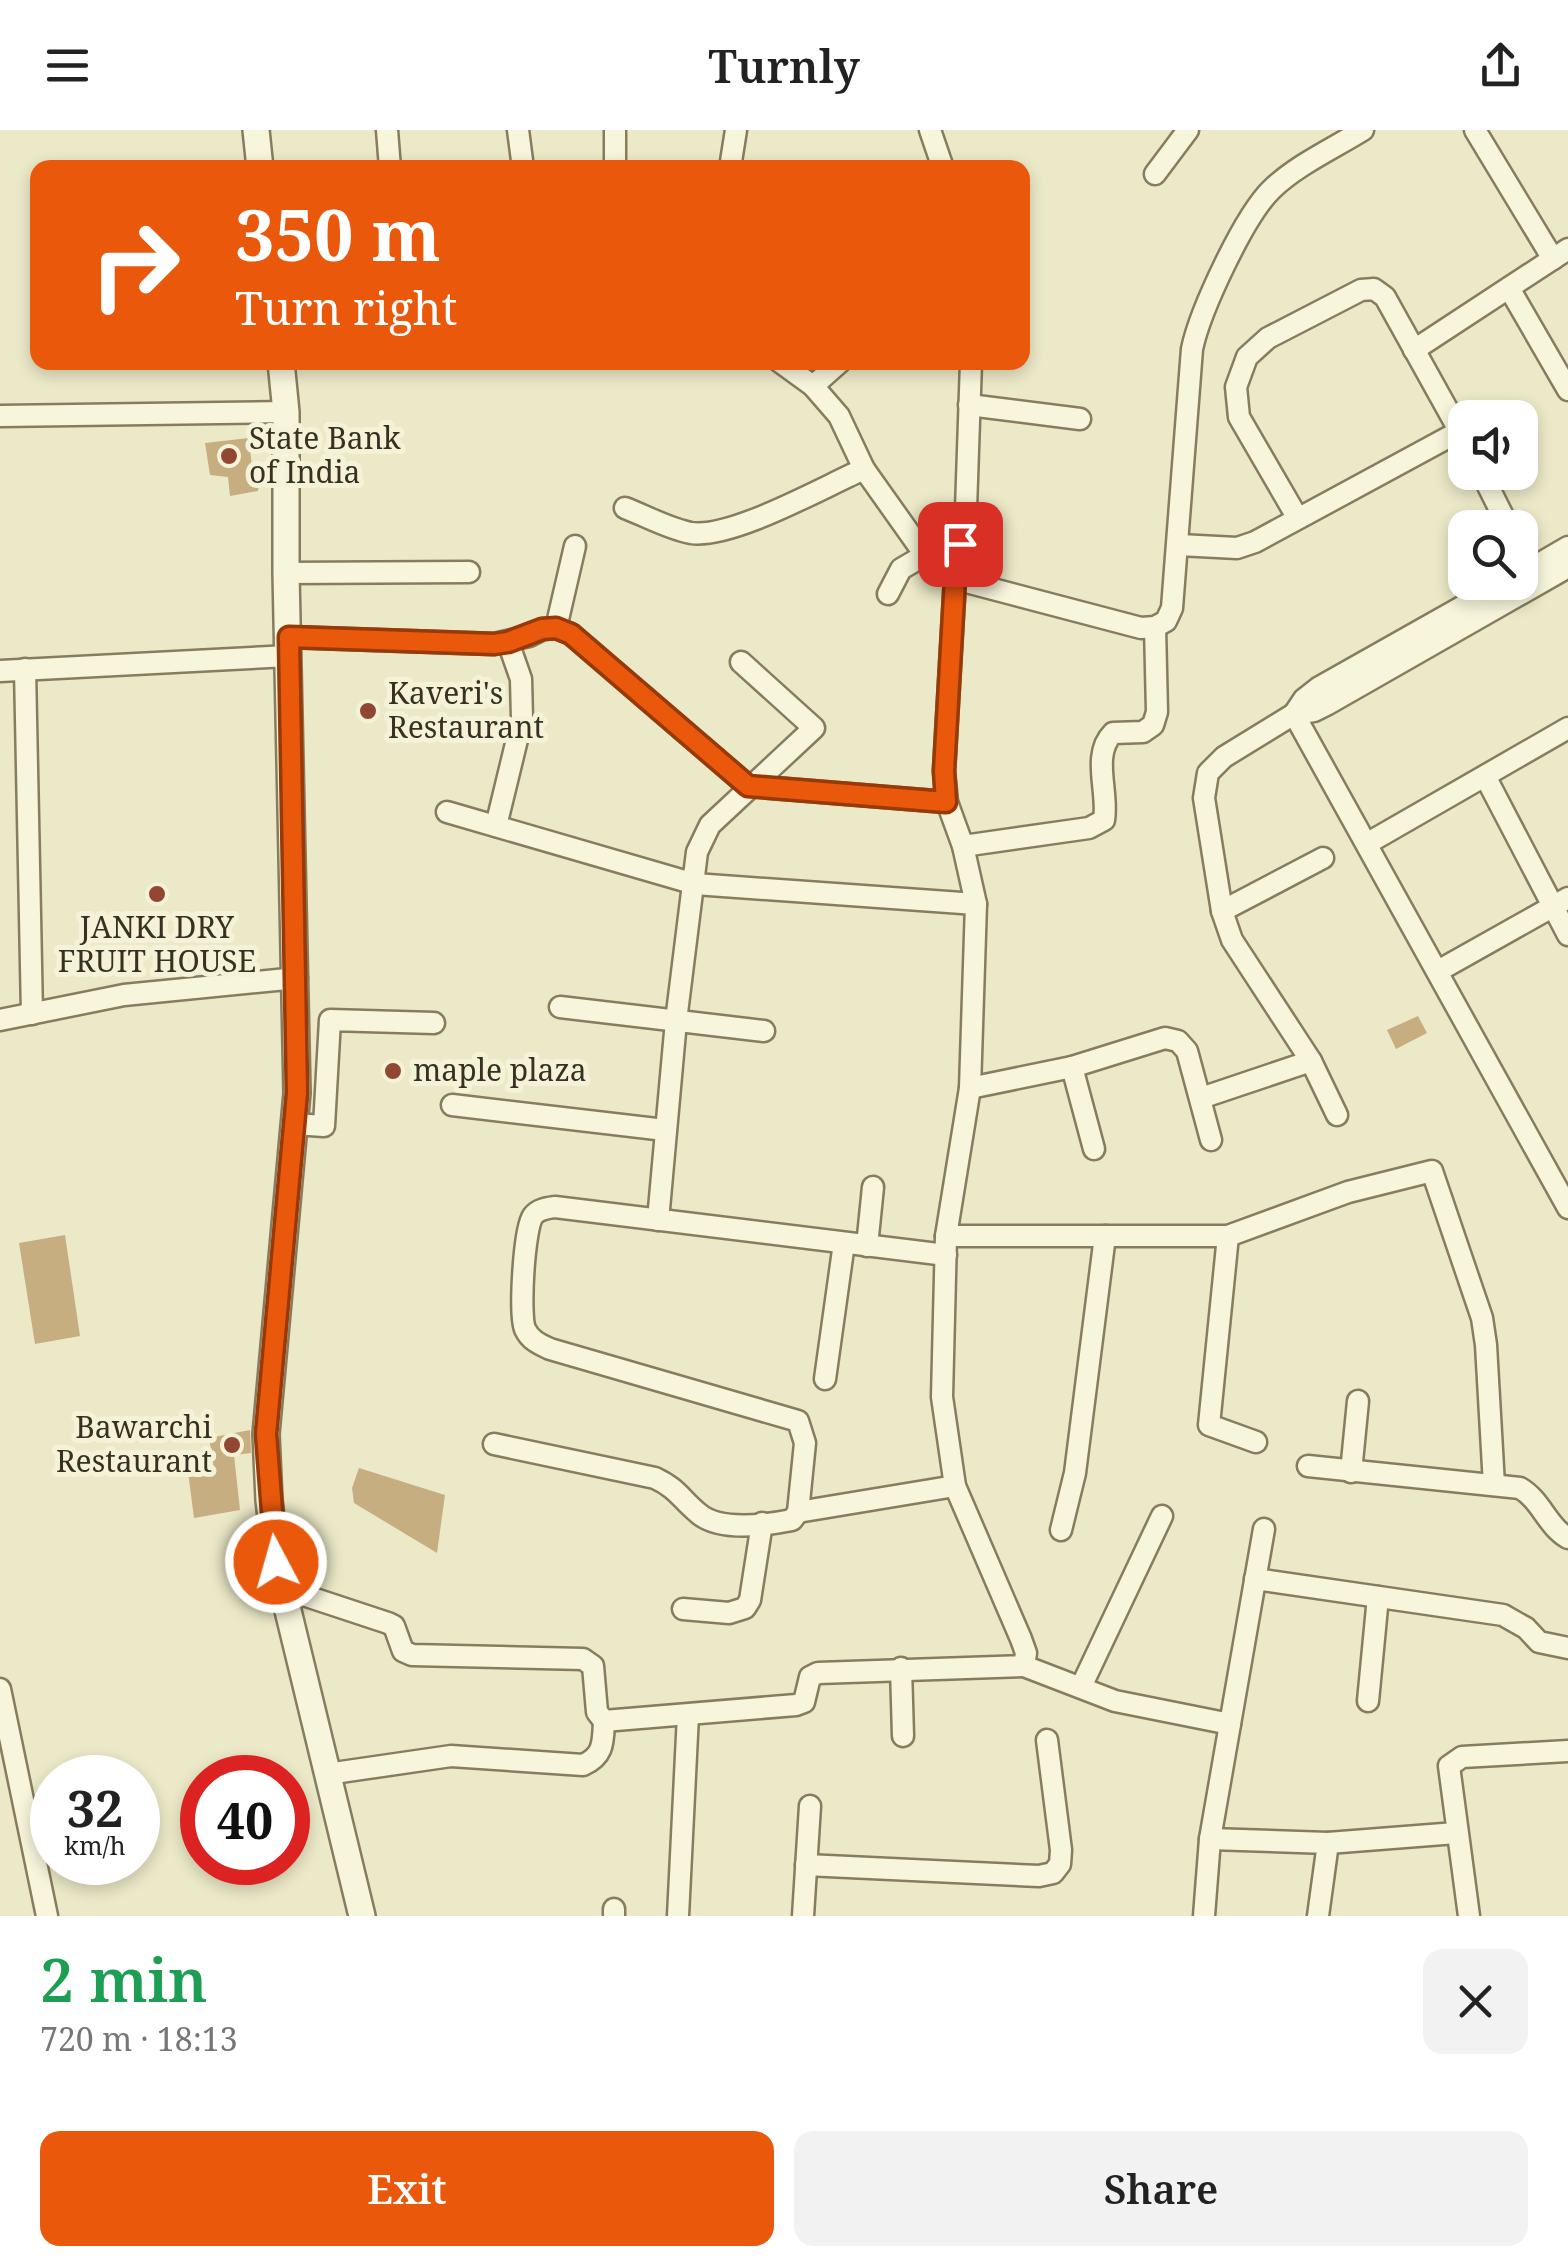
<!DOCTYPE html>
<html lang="en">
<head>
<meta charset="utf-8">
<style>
	:root { --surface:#fff; --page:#f2f2f2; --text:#222; --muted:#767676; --accent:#ea580c }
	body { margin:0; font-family:"Noto Serif",serif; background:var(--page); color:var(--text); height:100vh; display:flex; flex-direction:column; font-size:38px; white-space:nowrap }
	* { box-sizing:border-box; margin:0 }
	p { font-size:32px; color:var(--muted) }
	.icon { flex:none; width:55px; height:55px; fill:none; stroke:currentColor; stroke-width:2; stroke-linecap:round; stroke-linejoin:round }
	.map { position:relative; height:1786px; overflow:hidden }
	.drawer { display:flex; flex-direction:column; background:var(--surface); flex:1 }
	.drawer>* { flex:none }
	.banner { position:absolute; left:30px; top:30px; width:1000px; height:210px; border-radius:20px; box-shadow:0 5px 15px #0003; background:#ea580c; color:#fff; overflow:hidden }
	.buttons { position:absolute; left:1448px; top:270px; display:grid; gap:20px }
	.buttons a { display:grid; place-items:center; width:90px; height:90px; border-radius:20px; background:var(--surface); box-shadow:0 5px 15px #0003; font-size:50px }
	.speed { position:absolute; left:30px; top:1625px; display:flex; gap:20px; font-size:50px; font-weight:700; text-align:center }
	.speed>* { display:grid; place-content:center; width:130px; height:130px; border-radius:50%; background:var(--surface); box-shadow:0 5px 15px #0003; line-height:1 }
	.speed small { font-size:25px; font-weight:400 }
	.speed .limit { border:15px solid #d22; background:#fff; color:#111 }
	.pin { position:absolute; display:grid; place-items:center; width:85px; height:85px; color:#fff; margin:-42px; border-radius:20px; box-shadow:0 5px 15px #0006 }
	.me { position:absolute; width:110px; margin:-55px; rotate:354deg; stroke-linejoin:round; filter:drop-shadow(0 0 8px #0008) }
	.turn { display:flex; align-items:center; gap:35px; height:210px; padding:0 40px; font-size:45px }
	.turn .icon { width:130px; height:130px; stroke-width:2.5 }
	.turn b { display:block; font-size:70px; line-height:85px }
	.round { display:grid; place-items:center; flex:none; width:105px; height:105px; border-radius:20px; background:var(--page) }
	.summary { display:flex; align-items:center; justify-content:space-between; height:170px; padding:0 40px }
	h1 { font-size:60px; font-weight:600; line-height:75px; color:#1e9e55 }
	.primary-button { display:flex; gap:20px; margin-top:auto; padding:20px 40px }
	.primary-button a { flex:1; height:115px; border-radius:20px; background:var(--accent); color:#fff; font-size:40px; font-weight:600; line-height:115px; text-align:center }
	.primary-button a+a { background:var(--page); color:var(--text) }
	header { display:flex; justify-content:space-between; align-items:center; height:130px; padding:0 40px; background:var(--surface); font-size:45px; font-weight:600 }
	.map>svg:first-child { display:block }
	.building { fill:#c7ae81 }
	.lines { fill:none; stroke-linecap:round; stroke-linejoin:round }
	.minor-casing { stroke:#877d5e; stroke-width:25 }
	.tertiary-casing { stroke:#877d5e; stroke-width:30 }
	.minor { stroke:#f7f5db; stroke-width:20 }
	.tertiary { stroke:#f7f5db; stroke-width:25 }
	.route-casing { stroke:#983908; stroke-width:25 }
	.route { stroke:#ea580c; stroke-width:18 }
	.poi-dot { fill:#924732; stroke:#f4f2d7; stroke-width:4 }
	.labels { text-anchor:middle; stroke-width:10; stroke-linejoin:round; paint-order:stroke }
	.poi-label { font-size:30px; fill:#383121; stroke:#f4f2d7; text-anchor:start }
</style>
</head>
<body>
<header><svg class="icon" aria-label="menu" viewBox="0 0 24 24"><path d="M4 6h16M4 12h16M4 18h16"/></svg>Turnly<svg class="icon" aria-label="share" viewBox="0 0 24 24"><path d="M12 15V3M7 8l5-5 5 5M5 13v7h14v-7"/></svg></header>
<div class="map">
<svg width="1568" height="1786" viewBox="0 0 1568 1786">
	<rect width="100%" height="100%" fill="#ece9c8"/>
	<g class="building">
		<polygon points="249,308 252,338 261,341 258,361 230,366 228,347 210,345 205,313"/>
		<polygon points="1418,886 1427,903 1396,919 1387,900"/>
		<polygon points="65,1105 80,1206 35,1214 19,1113"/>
		<polygon points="250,1300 251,1323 234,1325 240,1380 194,1388 188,1342 214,1339 209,1308"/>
		<polygon points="359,1338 445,1365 437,1423 354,1373 352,1358"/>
	</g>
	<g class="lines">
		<defs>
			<g id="minor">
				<polyline points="387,0 390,38"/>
				<polyline points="518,0 523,38"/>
				<polyline points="930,0 943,38"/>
				<polyline points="1475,0 1553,129"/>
				<polyline points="615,38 615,0"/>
				<polyline points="730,38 736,0"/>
				<polyline points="1155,44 1188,0"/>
				<polyline points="1509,158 1568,260"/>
				<polyline points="1414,220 1568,119"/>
				<path d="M780,232L813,256L839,286L864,339L925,425L955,449L1141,498L1155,497L1166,491L1172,478L1192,219C1200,181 1244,86 1272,59C1297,35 1334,18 1363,0"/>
				<polyline points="813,256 840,232"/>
				<polyline points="969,275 1080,289"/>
				<polyline points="0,286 286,282"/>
				<polyline points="1481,342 1509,398"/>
				<path d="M625,378C646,386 669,399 691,403C732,409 823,357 864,339"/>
				<polyline points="1297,387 1239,287 1236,257 1247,227 1268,208 1361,160 1374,159 1385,167 1465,311"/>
				<polyline points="1179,415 1237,418 1255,412 1460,301"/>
				<polyline points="286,443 469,442"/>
				<polyline points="1520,445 1568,417"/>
				<polyline points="888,464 901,439 925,425"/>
				<polyline points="556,498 575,416"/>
				<polyline points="289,507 494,514 529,506 543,499 556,498 571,504 748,656 947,672"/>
				<polyline points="25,539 32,884"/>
				<polyline points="0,541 289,526"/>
				<polyline points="1294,584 1568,1078"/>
				<polyline points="1294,584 1304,569 1318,558 1506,452"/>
				<polyline points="1485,646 1568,805"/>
				<polyline points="447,682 695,754 976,774"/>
				<polyline points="496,696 522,589 521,549 508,512"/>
				<polyline points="1368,713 1568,598"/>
				<path d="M963,716L1089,698L1104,690C1109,662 1091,625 1113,603L1143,602L1153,595L1157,582L1155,497"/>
				<polyline points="1222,781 1323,728"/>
				<polyline points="1438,841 1568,768"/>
				<polyline points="560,877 764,901"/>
				<polyline points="0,890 124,865 297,848"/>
				<polyline points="1072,937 1094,1019"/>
				<polyline points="970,958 1072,937 1165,908 1178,911 1187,921 1211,1010"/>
				<polyline points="1201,968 1311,931"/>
				<polyline points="452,975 665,1000"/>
				<polyline points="1337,985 1311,931 1232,810 1222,781 1204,668 1208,643 1224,627 1294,584 1314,581 1328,574 1568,437"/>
				<polyline points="294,994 324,996 330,890 434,893"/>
				<polyline points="658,1090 676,891 697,722 710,695 814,598 741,532"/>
				<polyline points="946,1106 1228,1106 1348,1062 1432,1041 1482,1188 1486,1215 1494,1355"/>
				<polyline points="1228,1106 1209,1295 1256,1312"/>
				<polyline points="867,1116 873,1057"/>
				<polyline points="825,1249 844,1113"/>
				<path d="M494,1314L655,1348C678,1359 680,1368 698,1383C719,1402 767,1395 792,1390L798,1382L805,1313L798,1291L550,1219C539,1214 530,1210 525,1199C519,1184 524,1098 533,1086C538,1079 548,1078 555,1077L946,1125"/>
				<path d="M1308,1336L1520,1358C1541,1370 1547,1396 1568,1408"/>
				<polyline points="1351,1342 1358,1271"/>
				<polyline points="798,1382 955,1356"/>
				<polyline points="1061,1400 1075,1343 1105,1106"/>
				<polyline points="1255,1449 1503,1485 1526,1498 1539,1512 1568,1518"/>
				<polyline points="282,1458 388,1493 394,1496 403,1521 412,1525 583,1529 593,1536 597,1582 604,1591 796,1575 804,1572 810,1547 818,1543 1024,1536 1026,1523 1021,1509 955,1356 942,1267 946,1106 970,958 976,774 963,716 947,672 944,641 955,449 966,379 971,232"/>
				<polyline points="683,1479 729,1483 745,1478 750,1470 762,1393"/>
				<polyline points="1024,1536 1115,1571 1230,1594"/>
				<polyline points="901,1538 903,1606"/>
				<polyline points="1081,1557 1162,1386"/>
				<polyline points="0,1559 47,1786"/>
				<polyline points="1368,1571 1378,1467"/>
				<path d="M327,1644L451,1626L583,1635C604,1626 603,1612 604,1591"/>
				<polyline points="1210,1709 1328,1713 1456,1703"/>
				<polyline points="806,1735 1039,1746 1053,1743 1060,1734 1061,1720 1047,1610"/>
				<polyline points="614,1786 614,1779"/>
				<polyline points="678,1786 688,1585"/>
				<polyline points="803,1786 810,1676"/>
				<polyline points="1204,1786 1210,1709 1264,1399"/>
				<polyline points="1318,1786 1328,1713"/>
				<polyline points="1469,1786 1449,1636 1462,1627 1568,1621"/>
			</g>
			<g id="tertiary">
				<polyline points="256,0 260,38"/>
				<polyline points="281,232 286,282 286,443 297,963 266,1304 269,1370 276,1431 362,1786"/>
			</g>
		</defs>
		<use href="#minor" class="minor-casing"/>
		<use href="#tertiary" class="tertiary-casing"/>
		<use href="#minor" class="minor"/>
		<use href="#tertiary" class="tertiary"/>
	</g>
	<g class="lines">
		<defs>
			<polyline id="route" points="276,1432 266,1304 297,963 289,507 494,514 508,512 542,499 556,498 571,504 748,656 946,672 944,641 955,449 960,414"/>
		</defs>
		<use href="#route" class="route-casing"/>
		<use href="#route" class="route"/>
	</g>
	<g class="poi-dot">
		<circle cx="229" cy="326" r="10"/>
		<circle cx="368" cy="581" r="10"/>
		<circle cx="157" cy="764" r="10"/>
		<circle cx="393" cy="941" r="10"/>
		<circle cx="232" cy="1315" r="10"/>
	</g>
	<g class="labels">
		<g class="poi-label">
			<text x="249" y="319">State Bank<tspan x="249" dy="34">of India</tspan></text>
			<text x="388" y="574">Kaveri's<tspan x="388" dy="34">Restaurant</tspan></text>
			<text x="157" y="808" text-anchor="middle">JANKI DRY<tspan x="157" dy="34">FRUIT HOUSE</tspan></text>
			<text x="413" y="951">maple plaza</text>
			<text x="212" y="1308" text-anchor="end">Bawarchi<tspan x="212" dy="34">Restaurant</tspan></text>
		</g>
	</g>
</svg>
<div class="buttons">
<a><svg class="icon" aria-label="sound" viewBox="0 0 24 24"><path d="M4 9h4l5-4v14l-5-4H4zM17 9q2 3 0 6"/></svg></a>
<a><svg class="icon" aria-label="search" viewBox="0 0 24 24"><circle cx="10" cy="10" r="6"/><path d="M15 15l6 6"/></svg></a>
</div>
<div class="speed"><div>32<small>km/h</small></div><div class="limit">40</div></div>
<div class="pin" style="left:960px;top:414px;background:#d93025"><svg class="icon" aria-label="arrive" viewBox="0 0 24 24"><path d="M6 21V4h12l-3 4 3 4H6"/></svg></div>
<svg class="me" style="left:276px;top:1432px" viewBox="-20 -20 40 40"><circle r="17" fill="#ea580c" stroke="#fff" stroke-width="3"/><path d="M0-11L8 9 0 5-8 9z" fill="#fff"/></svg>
<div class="banner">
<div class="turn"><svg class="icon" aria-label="right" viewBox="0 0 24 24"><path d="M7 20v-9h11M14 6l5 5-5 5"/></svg><div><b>350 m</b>Turn right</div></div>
</div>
</div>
<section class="drawer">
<div class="summary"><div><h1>2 min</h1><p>720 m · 18:13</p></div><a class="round"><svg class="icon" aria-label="close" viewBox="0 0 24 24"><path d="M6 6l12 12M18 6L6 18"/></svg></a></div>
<div class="primary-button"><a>Exit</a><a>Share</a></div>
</section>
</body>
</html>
